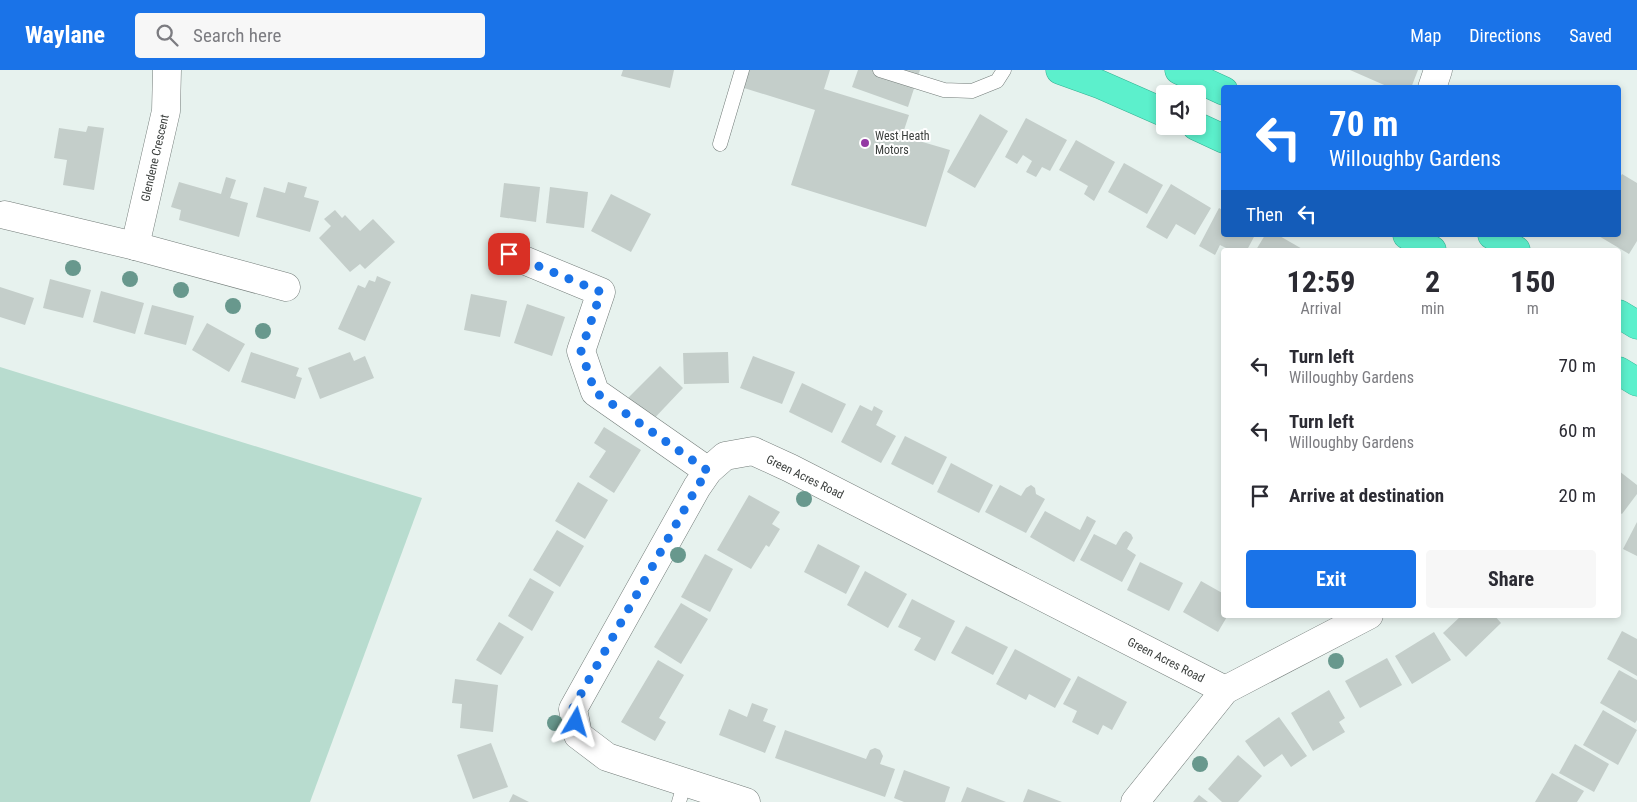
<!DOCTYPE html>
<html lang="en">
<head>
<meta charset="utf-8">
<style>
	:root { --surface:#fff; --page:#f7f7f7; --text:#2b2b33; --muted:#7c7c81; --accent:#1a73e8 }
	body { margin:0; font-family:"Roboto Condensed",sans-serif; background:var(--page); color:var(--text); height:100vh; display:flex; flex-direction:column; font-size:19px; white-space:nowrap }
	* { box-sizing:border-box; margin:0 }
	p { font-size:16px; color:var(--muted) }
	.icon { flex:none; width:28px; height:28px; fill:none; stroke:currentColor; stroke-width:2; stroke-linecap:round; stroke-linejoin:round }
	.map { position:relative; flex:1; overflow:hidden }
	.details { position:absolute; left:1221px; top:178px; width:400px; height:370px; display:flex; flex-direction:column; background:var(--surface); border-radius:5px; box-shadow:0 2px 8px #0003 }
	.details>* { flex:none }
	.banner { position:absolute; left:1221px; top:15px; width:400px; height:152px; border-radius:5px; box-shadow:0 2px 8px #0003; background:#1a73e8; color:#fff; overflow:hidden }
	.buttons { position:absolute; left:1156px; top:15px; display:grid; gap:10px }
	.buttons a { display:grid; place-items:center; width:50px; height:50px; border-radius:5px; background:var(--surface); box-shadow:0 2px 8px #0003; font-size:25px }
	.pin { position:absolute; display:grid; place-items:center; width:42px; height:42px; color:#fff; margin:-21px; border-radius:10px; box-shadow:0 2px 8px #0006 }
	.me { position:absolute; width:55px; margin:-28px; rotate:7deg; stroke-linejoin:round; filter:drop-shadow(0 0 4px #0008) }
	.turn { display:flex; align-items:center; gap:18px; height:105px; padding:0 25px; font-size:22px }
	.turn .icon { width:65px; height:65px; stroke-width:2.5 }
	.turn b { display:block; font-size:35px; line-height:42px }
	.then { display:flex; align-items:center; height:48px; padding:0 25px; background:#0003; gap:10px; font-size:19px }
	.eta { display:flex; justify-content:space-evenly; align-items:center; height:85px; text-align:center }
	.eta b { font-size:30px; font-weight:700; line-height:35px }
	.cta { display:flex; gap:10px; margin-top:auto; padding:10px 25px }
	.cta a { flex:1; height:58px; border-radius:5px; background:var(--accent); color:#fff; font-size:20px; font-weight:700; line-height:58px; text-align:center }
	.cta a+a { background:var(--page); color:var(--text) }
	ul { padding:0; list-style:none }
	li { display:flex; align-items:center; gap:15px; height:65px; padding:0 25px }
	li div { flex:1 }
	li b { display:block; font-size:19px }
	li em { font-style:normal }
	header { display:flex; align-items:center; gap:30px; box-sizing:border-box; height:70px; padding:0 25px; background:var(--accent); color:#fff }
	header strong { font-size:24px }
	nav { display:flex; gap:28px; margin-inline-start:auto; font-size:18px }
	.search { width:350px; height:45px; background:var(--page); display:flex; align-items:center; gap:12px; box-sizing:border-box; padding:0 18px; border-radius:5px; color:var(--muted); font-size:19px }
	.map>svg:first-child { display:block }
	.green { fill:#b8dccf }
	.building { fill:#c4ceca }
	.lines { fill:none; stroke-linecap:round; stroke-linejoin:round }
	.service-casing { stroke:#737c79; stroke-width:15 }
	.minor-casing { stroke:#737c79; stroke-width:29 }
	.trunk-casing { stroke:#35b092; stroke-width:29 }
	.service { stroke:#fff; stroke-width:14 }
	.minor { stroke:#fff; stroke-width:28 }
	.trunk { stroke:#5cf0cc; stroke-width:28 }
	.tree { fill:#68988d }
	.route { stroke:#1a73e8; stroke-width:9; stroke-dasharray:0 16.2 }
	.poi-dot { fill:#9338a3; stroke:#fff; stroke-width:2 }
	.labels { text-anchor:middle; stroke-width:4; stroke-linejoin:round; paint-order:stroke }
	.poi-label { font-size:12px; fill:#3a3e3c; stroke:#fff; text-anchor:start }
	.street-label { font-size:12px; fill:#3a3e3c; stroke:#fff }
</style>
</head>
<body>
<header>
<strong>Waylane</strong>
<div class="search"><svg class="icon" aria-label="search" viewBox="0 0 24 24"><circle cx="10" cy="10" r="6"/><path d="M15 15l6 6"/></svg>Search here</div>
<nav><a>Map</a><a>Directions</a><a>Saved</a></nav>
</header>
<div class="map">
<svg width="1637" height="732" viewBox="0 0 1637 732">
	<rect width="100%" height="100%" fill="#e7f2ee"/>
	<polygon class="green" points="0,297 422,428 310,732 0,732"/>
	<g class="building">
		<polygon points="623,0 674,0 670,18 621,6"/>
		<polygon points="749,0 830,0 824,19 909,45 902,66 950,80 926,157 791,115 815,40 744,18"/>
		<polygon points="858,0 920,0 908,37 852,17"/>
		<polygon points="1350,0 1418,0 1411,18 1391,18"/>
		<polygon points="980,44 1008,61 975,118 947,102"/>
		<polygon points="1026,48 1067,70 1050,101 1042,97 1036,107 1026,102 1032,91 1023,85 1017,94 1005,87"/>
		<polygon points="88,56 104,58 94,120 63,115 67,90 54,88 59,58 86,62"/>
		<polygon points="1076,70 1115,92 1094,131 1084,124 1088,116 1059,100"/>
		<polygon points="1124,93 1163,115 1147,144 1108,122"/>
		<polygon points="1622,104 1637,113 1637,171 1629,184 1597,165 1619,165 1619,109"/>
		<polygon points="226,107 236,110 230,128 248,133 239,167 179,150 181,140 171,137 179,112 221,124"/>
		<polygon points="288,112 307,117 304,127 319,131 310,162 256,147 264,117 285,123"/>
		<polygon points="504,113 540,117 536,152 500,147"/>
		<polygon points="1171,114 1211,138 1195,165 1176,154 1167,169 1146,157"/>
		<polygon points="550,117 588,122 584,158 546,153"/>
		<polygon points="611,124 651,144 631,182 591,161"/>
		<polygon points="1219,138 1224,141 1224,165 1255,165 1247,180 1230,180 1220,175 1215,185 1199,176"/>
		<polygon points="335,140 342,148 345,145 360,161 373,149 395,172 365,199 360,194 350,202 319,168 331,156 324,149"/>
		<polygon points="1265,165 1278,165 1304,180 1256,180"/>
		<polygon points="377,206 391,212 365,271 338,259 358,215 365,218 369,210 375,212"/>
		<polygon points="50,209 91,220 83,248 43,238"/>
		<polygon points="0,217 34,228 25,255 0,247"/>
		<polygon points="101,221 144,233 135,264 93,252"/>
		<polygon points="471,224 507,231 500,267 464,260"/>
		<polygon points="527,234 565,247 552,286 514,273"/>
		<polygon points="152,235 194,246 186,275 144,264"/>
		<polygon points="207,253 245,274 229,302 192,280"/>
		<polygon points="251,282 299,298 296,306 302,308 295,329 241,312"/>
		<polygon points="350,282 354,291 365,286 374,308 320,329 308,298"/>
		<polygon points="728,282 729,313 684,314 683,283"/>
		<polygon points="753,286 795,302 782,334 740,318"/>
		<polygon points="660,296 683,318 648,355 624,332"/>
		<polygon points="802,313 846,334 832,363 789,342"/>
		<polygon points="860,335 872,341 874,336 883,341 876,355 896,366 881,393 841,372"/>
		<polygon points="604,357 641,380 614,423 589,407 606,381 594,373"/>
		<polygon points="905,366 947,387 933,415 891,394"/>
		<polygon points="951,393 993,415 979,443 937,422"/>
		<polygon points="1619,401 1637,415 1637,424 1622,444 1619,442"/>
		<polygon points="578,412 608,430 585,469 555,451"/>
		<polygon points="1000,415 1021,426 1026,418 1031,415 1035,418 1036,424 1045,429 1026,463 985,442"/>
		<polygon points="749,425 780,442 772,454 780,459 769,477 766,475 751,499 717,480"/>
		<polygon points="1045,441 1080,460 1087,446 1096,451 1074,492 1030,467"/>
		<polygon points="1637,452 1637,486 1623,479"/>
		<polygon points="557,460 584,476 560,517 533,500"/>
		<polygon points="1126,461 1131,464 1133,468 1127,479 1136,485 1122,512 1080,490 1094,464 1116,475 1123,463"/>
		<polygon points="818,474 860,496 846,524 804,502"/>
		<polygon points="705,484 733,499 710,542 681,527"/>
		<polygon points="1140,492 1183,513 1169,541 1127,520"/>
		<polygon points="865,501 907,524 888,558 847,535"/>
		<polygon points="530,508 554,522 532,561 508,546"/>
		<polygon points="1201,511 1224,524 1224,545 1228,545 1218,562 1183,542"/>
		<polygon points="912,529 955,551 935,591 914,580 921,568 898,557"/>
		<polygon points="681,533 708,549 681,594 654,577"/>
		<polygon points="1462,545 1494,545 1501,553 1466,587 1443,563"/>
		<polygon points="499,552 524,567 501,605 476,590"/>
		<polygon points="966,556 1008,577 993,605 951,583"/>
		<polygon points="1622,561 1637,569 1637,606 1607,589"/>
		<polygon points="1434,562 1451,590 1412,614 1395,586"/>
		<polygon points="1015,579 1071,609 1055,638 1029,624 1026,630 996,614"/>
		<polygon points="1387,588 1402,615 1360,638 1345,611"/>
		<polygon points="658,590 684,605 659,648 666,652 655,671 621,652"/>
		<polygon points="1619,600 1637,610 1637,650 1635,653 1600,633"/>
		<polygon points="1078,606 1127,632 1112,660 1103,655 1098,665 1072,652 1077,641 1063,634"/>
		<polygon points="455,609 498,615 493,662 460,658 462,634 452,633"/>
		<polygon points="1329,620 1345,648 1339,652 1345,662 1313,681 1291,643"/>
		<polygon points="752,633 768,639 763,651 776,656 765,683 719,665 729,639 747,647"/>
		<polygon points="1603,640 1637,660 1618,695 1583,675"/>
		<polygon points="1279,647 1307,686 1291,697 1282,684 1264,697 1245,671"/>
		<polygon points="785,660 866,689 870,680 875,678 880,680 883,686 880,694 895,699 885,727 775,688"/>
		<polygon points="491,673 508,717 473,729 457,685"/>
		<polygon points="1575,674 1609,694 1594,722 1559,703"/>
		<polygon points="1238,685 1262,706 1238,732 1222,732 1208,719"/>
		<polygon points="904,700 950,717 945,732 904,732 894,728"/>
		<polygon points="1552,703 1584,721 1577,732 1535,732"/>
		<polygon points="967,717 1006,732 961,732"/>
		<polygon points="1028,719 1062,732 1023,732"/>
		<polygon points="513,724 529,732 509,732"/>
		<polygon points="1199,725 1208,732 1193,732"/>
	</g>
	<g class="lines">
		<defs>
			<g id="service">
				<polyline points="880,0 944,20 972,21 997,11 1004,0"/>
				<polyline points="720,74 742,0"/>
				<polyline points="679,732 685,711"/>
			</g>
			<g id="minor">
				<polyline points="1432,18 1438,0"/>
				<polyline points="5,145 135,176 286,217"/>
				<polyline points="135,176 166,41 167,0"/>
				<polyline points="509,184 601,222 581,281 595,322 708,401"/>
				<polyline points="746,732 607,687 578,665 573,639 697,417 708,401 725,386 753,381 790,398 1225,620"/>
				<polyline points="1135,732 1225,620 1369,545"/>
			</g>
			<g id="trunk">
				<polyline points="1060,0 1099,14 1165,43"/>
				<polyline points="1179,0 1224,21"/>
				<polyline points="1196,56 1224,69"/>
				<polyline points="1407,165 1432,180"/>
				<polyline points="1492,165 1516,180"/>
				<polyline points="1619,244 1637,255"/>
				<polyline points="1619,301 1637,312"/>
			</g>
		</defs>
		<use href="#service" class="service-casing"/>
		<use href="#minor" class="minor-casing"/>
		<use href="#trunk" class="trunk-casing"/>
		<use href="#service" class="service"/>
		<use href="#minor" class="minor"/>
		<use href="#trunk" class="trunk"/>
	</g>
	<g class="tree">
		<circle cx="73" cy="198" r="8"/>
		<circle cx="130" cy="209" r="8"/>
		<circle cx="181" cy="220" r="8"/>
		<circle cx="233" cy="236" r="8"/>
		<circle cx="263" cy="261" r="8"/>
		<circle cx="804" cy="429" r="8"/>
		<circle cx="678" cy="485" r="8"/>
		<circle cx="1336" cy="591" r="8"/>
		<circle cx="555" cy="653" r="8"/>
		<circle cx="1200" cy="694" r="8"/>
	</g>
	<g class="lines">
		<polyline class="route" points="509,184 601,222 581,281 595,322 708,401 697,417 573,638 576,652"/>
	</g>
	<circle class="poi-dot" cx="865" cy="73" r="5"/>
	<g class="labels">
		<g class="poi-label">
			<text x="875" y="70">West Heath<tspan x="875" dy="14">Motors</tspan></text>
		</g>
		<g class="street-label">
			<text transform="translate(155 88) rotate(-77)" y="4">Glendene Crescent</text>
			<text transform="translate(805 407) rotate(26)" y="4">Green Acres Road</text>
			<text transform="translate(1166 590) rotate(27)" y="4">Green Acres Road</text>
		</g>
	</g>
</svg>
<div class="buttons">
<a><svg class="icon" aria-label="sound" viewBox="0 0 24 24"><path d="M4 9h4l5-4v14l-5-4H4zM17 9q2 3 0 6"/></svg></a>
</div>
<div class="pin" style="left:509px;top:184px;background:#d93025"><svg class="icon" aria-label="arrive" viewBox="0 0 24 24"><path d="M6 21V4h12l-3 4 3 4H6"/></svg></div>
<svg class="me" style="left:576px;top:652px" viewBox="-20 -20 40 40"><path d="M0-17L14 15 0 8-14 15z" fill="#1a73e8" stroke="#fff" stroke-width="4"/></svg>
<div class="banner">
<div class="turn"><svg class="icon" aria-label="left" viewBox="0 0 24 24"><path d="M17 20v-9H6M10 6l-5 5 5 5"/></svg><div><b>70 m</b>Willoughby Gardens</div></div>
<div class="then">Then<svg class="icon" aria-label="left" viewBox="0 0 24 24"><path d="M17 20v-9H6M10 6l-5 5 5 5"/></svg></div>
</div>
<section class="details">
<div class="eta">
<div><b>12:59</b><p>Arrival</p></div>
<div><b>2</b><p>min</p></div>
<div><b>150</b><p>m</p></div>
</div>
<ul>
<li><svg class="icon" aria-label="left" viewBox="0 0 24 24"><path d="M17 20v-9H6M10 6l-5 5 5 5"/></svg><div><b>Turn left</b><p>Willoughby Gardens</p></div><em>70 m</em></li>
<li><svg class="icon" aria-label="left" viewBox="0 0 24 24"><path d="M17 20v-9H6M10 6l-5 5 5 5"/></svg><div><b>Turn left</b><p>Willoughby Gardens</p></div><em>60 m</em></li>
<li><svg class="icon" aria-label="arrive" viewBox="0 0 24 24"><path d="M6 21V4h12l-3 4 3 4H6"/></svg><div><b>Arrive at destination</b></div><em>20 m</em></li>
</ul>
<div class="cta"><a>Exit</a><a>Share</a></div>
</section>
</div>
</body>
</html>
